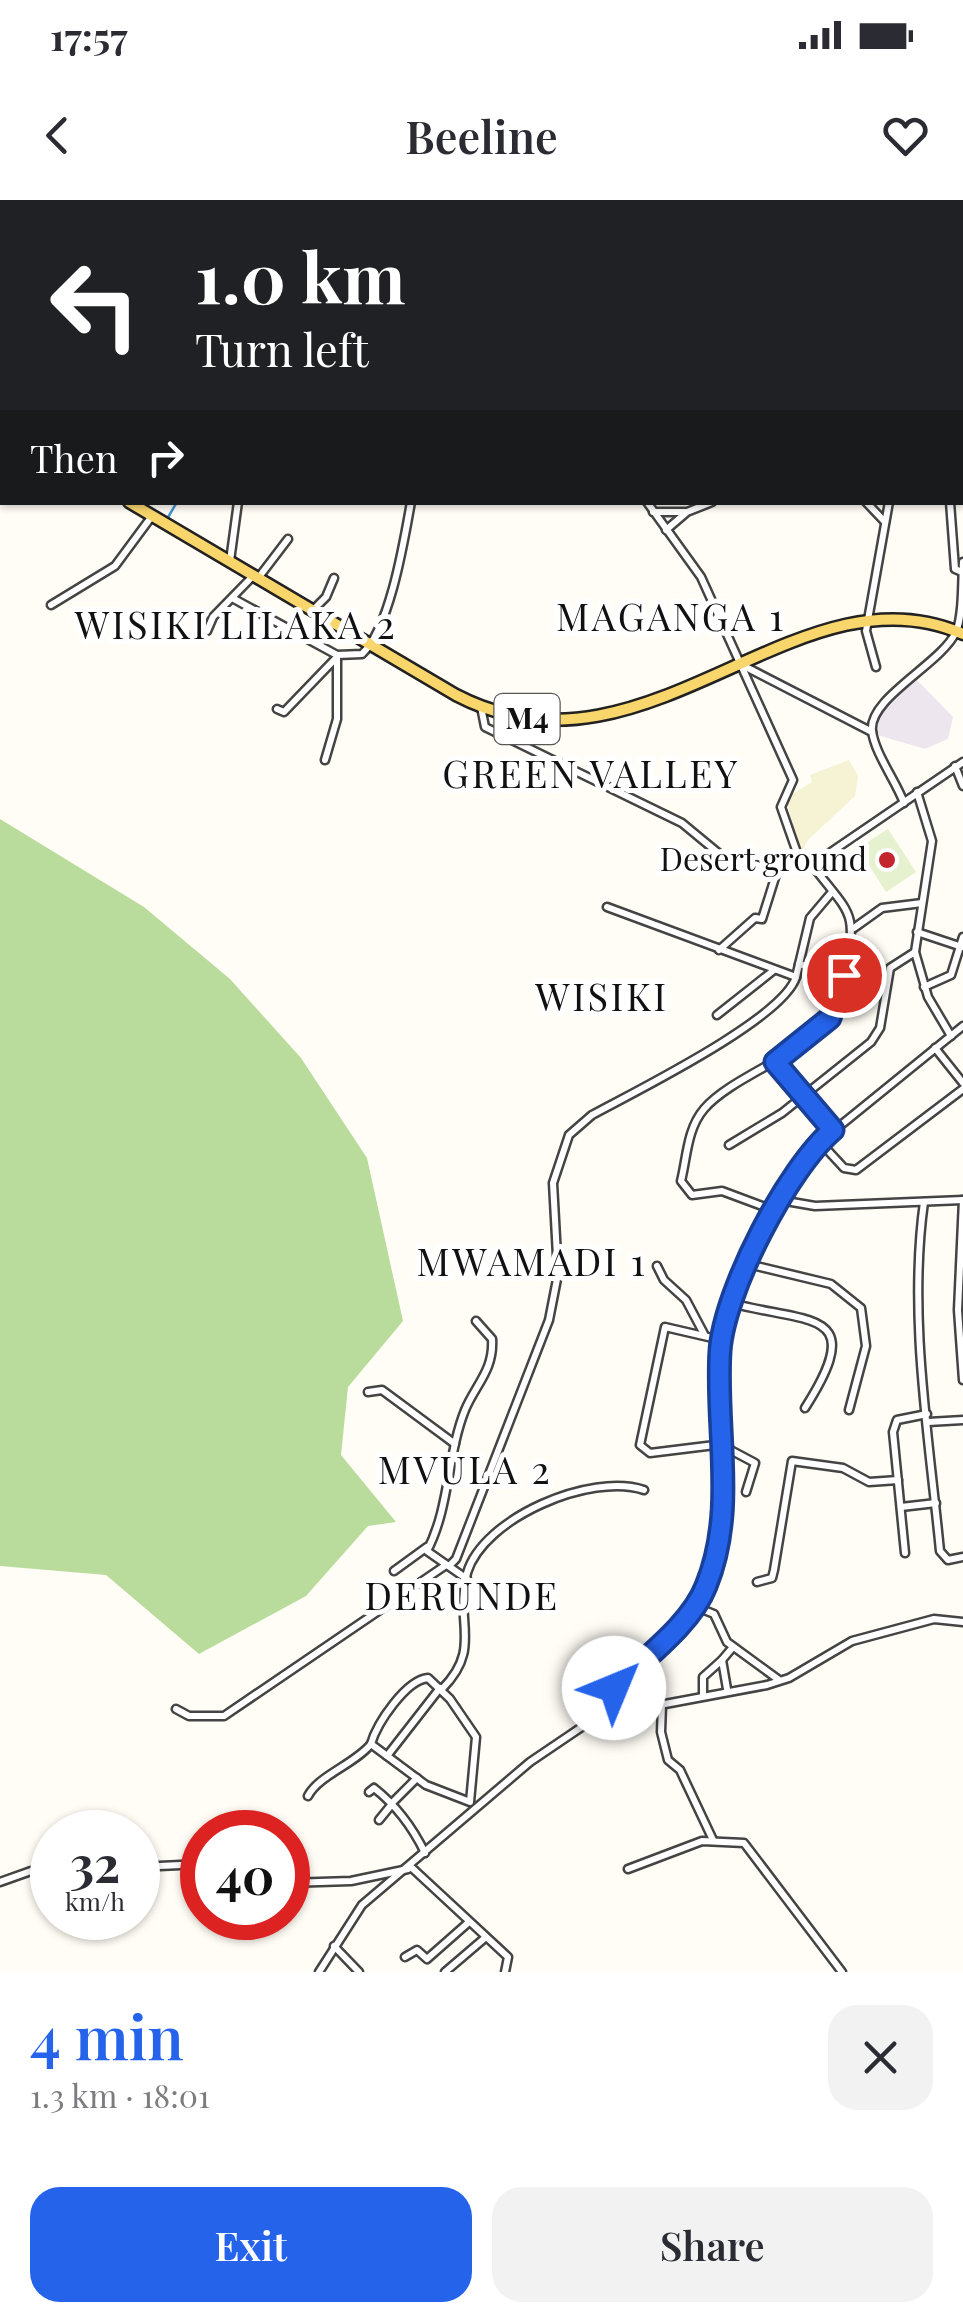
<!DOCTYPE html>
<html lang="en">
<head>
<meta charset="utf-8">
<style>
	:root { --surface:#fff; --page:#f2f2f3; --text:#2b2b33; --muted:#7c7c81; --accent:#2563eb }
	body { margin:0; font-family:"Playfair Display",serif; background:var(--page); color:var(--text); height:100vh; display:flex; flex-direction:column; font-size:38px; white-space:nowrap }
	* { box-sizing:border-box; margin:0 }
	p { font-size:32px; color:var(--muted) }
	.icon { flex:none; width:55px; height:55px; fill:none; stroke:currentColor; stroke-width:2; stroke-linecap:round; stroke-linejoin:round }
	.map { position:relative; height:1772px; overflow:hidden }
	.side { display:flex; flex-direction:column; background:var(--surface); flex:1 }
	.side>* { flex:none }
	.guide { position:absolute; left:0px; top:0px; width:965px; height:305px; box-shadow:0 2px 8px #0004; background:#202124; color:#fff; overflow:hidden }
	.speed { position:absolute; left:30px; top:1610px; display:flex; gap:20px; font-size:50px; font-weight:700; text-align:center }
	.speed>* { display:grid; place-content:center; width:130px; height:130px; border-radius:50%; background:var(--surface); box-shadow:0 2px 8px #0004; line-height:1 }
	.speed small { font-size:25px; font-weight:400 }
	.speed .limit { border:15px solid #d22; background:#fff; color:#111 }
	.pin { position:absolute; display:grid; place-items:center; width:85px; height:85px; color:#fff; margin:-42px; border:5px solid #fff; border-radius:50%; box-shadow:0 2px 10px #0007 }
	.me { position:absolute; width:110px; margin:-55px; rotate:45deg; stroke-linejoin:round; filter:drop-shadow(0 0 8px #0008) }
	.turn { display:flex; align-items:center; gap:35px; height:210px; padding:0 30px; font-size:45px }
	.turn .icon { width:130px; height:130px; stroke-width:2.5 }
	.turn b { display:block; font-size:70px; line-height:85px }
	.then { display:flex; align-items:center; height:95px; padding:0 30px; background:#0003; gap:20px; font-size:38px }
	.round { display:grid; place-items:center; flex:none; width:105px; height:105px; border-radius:30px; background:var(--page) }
	.head { display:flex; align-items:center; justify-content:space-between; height:170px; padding:0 30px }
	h1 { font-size:60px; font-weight:600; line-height:75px; color:var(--accent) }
	.cta { display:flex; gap:20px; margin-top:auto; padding:20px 30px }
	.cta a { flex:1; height:115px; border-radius:30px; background:var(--accent); color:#fff; font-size:40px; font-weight:600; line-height:115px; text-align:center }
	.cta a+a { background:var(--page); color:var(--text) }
	.status { display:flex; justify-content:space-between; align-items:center; height:70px; padding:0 50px; background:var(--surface); direction:ltr }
	.status svg { height:28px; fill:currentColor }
	header { display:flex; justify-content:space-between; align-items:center; height:130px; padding:0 30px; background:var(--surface); font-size:45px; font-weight:600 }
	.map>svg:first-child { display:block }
	.industrial { fill:#eee6ef }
	.farmland { fill:#f6f3d4 }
	.forest { fill:#b9dc9c }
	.pitch { fill:#e6f2cf }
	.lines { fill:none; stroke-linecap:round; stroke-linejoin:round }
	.stream { stroke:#3f96cf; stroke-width:2.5 }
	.minor-casing { stroke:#444; stroke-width:11 }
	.major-casing { stroke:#222; stroke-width:15 }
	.minor { stroke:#fff; stroke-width:6 }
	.major { stroke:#f9d66b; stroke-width:10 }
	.route-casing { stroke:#184099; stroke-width:25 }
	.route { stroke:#2563eb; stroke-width:18 }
	.poi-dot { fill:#c4262e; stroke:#fff; stroke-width:4 }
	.labels { text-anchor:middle; stroke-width:10; stroke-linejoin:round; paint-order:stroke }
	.shield { fill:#fff; stroke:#585858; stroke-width:2.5 }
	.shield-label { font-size:30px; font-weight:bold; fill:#111 }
	.poi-label { font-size:32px; fill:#111; stroke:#fff; text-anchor:end }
	.quarter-label { font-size:38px; letter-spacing:2.5px; fill:#111; stroke:#fff }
</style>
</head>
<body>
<div class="status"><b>17:57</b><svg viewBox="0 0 49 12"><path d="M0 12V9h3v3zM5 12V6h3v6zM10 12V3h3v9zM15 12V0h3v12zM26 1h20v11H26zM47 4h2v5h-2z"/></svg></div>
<header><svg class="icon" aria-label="back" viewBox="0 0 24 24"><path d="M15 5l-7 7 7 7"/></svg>Beeline<svg class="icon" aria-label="heart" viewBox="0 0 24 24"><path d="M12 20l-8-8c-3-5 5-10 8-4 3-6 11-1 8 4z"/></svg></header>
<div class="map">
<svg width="963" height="1772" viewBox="0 0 963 1772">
	<rect width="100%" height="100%" fill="#fffdf5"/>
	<polygon class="industrial" points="912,475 953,517 948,539 925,549 874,534 879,505"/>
	<polygon class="farmland" points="849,560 858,576 855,596 809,639 800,654 786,598 812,582 810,575"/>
	<polygon class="forest" points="0,619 144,707 230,779 301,858 367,958 403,1121 348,1187 341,1255 396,1322 368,1326 306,1396 199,1454 106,1375 0,1366"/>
	<polygon class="pitch" points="888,629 916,672 886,692 858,648"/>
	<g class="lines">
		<g class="stream">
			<polyline points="273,2 274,0"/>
			<polyline points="167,319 177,302"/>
		</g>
		<defs>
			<g id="minor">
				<polyline points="49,0 50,2"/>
				<polyline points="526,0 527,2"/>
				<polyline points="707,0 708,2"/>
				<polyline points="823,0 825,2"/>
				<polyline points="879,0 881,2"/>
				<polyline points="141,2 150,2"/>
				<polyline points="501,2 504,0"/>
				<polyline points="557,2 557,0"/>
				<polyline points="848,2 849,0"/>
				<polyline points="962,82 963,83"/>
				<polyline points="962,139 963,139"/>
				<polyline points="962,157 963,154"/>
				<polyline points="0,202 2,200"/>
				<polyline points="962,213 963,213"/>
				<polyline points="0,239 2,239"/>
				<polyline points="647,302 701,377 793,580 781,607 802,667"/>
				<polyline points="866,302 885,322"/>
				<polyline points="950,302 955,369 962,372"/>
				<polyline points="653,312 685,312"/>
				<polyline points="666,330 687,312 712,302"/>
				<polyline points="230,361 238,302"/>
				<polyline points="259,377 288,339"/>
				<path d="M234,399L337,455L362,454C390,428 404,341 411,302"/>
				<polyline points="51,405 115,366 152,316"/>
				<polyline points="313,410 326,397 334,378"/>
				<polyline points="207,431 213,417 253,376"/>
				<polyline points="744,466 872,532"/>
				<polyline points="876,467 866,431 889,302"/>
				<polyline points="481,507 485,527 682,623 728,661 773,668 812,665 963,562"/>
				<polyline points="277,509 284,512 336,458"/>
				<polyline points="325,560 337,519 337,455"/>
				<polyline points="955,566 963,586"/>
				<polyline points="917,592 932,641 915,752 928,797 951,836"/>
				<path d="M904,603C896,581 875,554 872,531C868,498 941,464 956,432C963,415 962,382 963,362"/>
				<polyline points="607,707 796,777 810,718 832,692"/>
				<polyline points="854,728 882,708 922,703"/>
				<polyline points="917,732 962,747"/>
				<polyline points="719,750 755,718 762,719 778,668"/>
				<polyline points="799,764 844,775"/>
				<polyline points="924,787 951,775 963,737"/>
				<polyline points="717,815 774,770"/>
				<polyline points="935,848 963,883"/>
				<polyline points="775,862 833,930"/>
				<polyline points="820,942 844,968 856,970 963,889"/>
				<polyline points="729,945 782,913 871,842 880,828 890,768 915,752"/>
				<polyline points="780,1000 815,1006 963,1000"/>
				<polyline points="963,1000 958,1110 963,1180"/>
				<path d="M924,1002C908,1116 929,1237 940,1351L948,1360L963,1357"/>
				<path d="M768,1025L765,1007L722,991L692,995L681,981C687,957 687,929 704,909C734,874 814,852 834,812C840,801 842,787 844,774C859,710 850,715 812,665"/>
				<polyline points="748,1064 831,1084 861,1108 866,1146 849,1210"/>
				<polyline points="657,1066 664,1080 686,1100 704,1134"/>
				<path d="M731,1103C809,1124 869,1108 805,1208"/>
				<polyline points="721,1140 665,1127 640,1245 650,1253 723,1244"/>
				<polyline points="368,1192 382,1190 455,1244"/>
				<polyline points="928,1222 963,1220"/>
				<polyline points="723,1246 755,1263 746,1292"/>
				<polyline points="901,1307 936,1303"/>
				<polyline points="905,1353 893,1232 897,1220 927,1214"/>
				<path d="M449,1366L456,1359L549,1120L558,1074L553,983L569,935L592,915C634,892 783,819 796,777"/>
				<polyline points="394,1371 427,1347"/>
				<path d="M467,1379L427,1351C450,1307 447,1255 465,1210C476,1184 494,1170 492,1139L476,1121"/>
				<polyline points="757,1382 772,1378 774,1370 792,1261 843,1268 869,1282 898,1280"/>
				<polyline points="694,1406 714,1414 727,1442 779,1480"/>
				<path d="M428,1478L450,1499L476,1537L470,1602L426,1585L371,1544C377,1523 406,1480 428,1478Z"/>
				<path d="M442,1489C483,1448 454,1422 467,1373C483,1318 591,1272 644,1290"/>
				<polyline points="727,1489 722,1460 733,1447"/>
				<polyline points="703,1494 703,1477 722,1460"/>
				<polyline points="662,1504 661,1532 668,1560 680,1570 713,1640"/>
				<polyline points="176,1509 189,1516 224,1516 446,1365"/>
				<polyline points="595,1518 610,1493 706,1389 722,1323 723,1130 737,1087 795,971 820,942 963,826"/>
				<polyline points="387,1556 440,1488"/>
				<path d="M369,1592L374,1588C397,1606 412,1626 425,1653"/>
				<path d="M308,1596C319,1575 355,1564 371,1544"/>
				<polyline points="393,1602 417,1578"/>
				<polyline points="379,1620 392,1604"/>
				<polyline points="138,1667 202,1664"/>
				<polyline points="411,1667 508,1757 505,1772"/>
				<polyline points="628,1669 702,1641 744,1643 842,1772"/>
				<polyline points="0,1682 31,1671 52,1672"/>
				<polyline points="288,1683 351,1681 408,1669"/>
				<polyline points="334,1746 359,1772"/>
				<polyline points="405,1757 417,1750 427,1759 469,1722"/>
				<polyline points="319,1772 362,1705 530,1562 595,1518 641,1502 665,1504 767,1485 789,1478 852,1441 934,1419 963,1422"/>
				<polyline points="445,1772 486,1737"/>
			</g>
			<g id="major">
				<polyline points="0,230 2,231"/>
				<path d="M129,302L456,495C645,594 796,360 963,434"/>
			</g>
		</defs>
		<use href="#minor" class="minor-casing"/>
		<use href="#major" class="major-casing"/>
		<use href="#minor" class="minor"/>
		<use href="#major" class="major"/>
	</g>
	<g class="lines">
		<defs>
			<path id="route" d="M614,1488C643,1459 691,1425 706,1386C737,1311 715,1229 720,1151C724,1091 788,968 833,930L775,862L830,818L844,775"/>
		</defs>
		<use href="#route" class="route-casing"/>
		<use href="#route" class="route"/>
	</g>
	<circle class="poi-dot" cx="887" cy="660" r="10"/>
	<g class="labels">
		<rect class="shield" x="494.5" y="494" width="65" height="50" rx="8"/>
		<g class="shield-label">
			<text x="527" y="529">M4</text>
		</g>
		<g class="poi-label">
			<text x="867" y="671">Desert ground</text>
		</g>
		<g class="quarter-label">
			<text x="671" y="431">MAGANGA 1</text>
			<text x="236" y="439">WISIKI LILAKA 2</text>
			<text x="591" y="588">GREEN VALLEY</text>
			<text x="602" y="811">WISIKI</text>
			<text x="532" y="1076">MWAMADI 1</text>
			<text x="465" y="1284">MVULA 2</text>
			<text x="462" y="1410">DERUNDE</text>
		</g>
	</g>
</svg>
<div class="speed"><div>32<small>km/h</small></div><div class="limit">40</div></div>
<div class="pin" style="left:844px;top:775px;background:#d93025"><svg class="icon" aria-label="arrive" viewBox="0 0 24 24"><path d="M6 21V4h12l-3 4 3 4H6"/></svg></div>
<svg class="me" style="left:614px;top:1488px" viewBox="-20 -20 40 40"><circle r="19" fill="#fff"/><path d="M0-13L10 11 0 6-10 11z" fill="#2563eb"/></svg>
<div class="guide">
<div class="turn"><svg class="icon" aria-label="left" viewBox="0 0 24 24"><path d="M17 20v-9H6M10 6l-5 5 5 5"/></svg><div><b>1.0 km</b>Turn left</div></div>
<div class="then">Then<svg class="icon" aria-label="right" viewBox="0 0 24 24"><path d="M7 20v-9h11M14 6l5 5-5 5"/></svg></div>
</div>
</div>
<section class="side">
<div class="head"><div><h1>4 min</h1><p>1.3 km · 18:01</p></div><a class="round"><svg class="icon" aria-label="close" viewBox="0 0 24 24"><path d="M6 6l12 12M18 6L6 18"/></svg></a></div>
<div class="cta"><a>Exit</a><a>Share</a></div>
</section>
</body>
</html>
